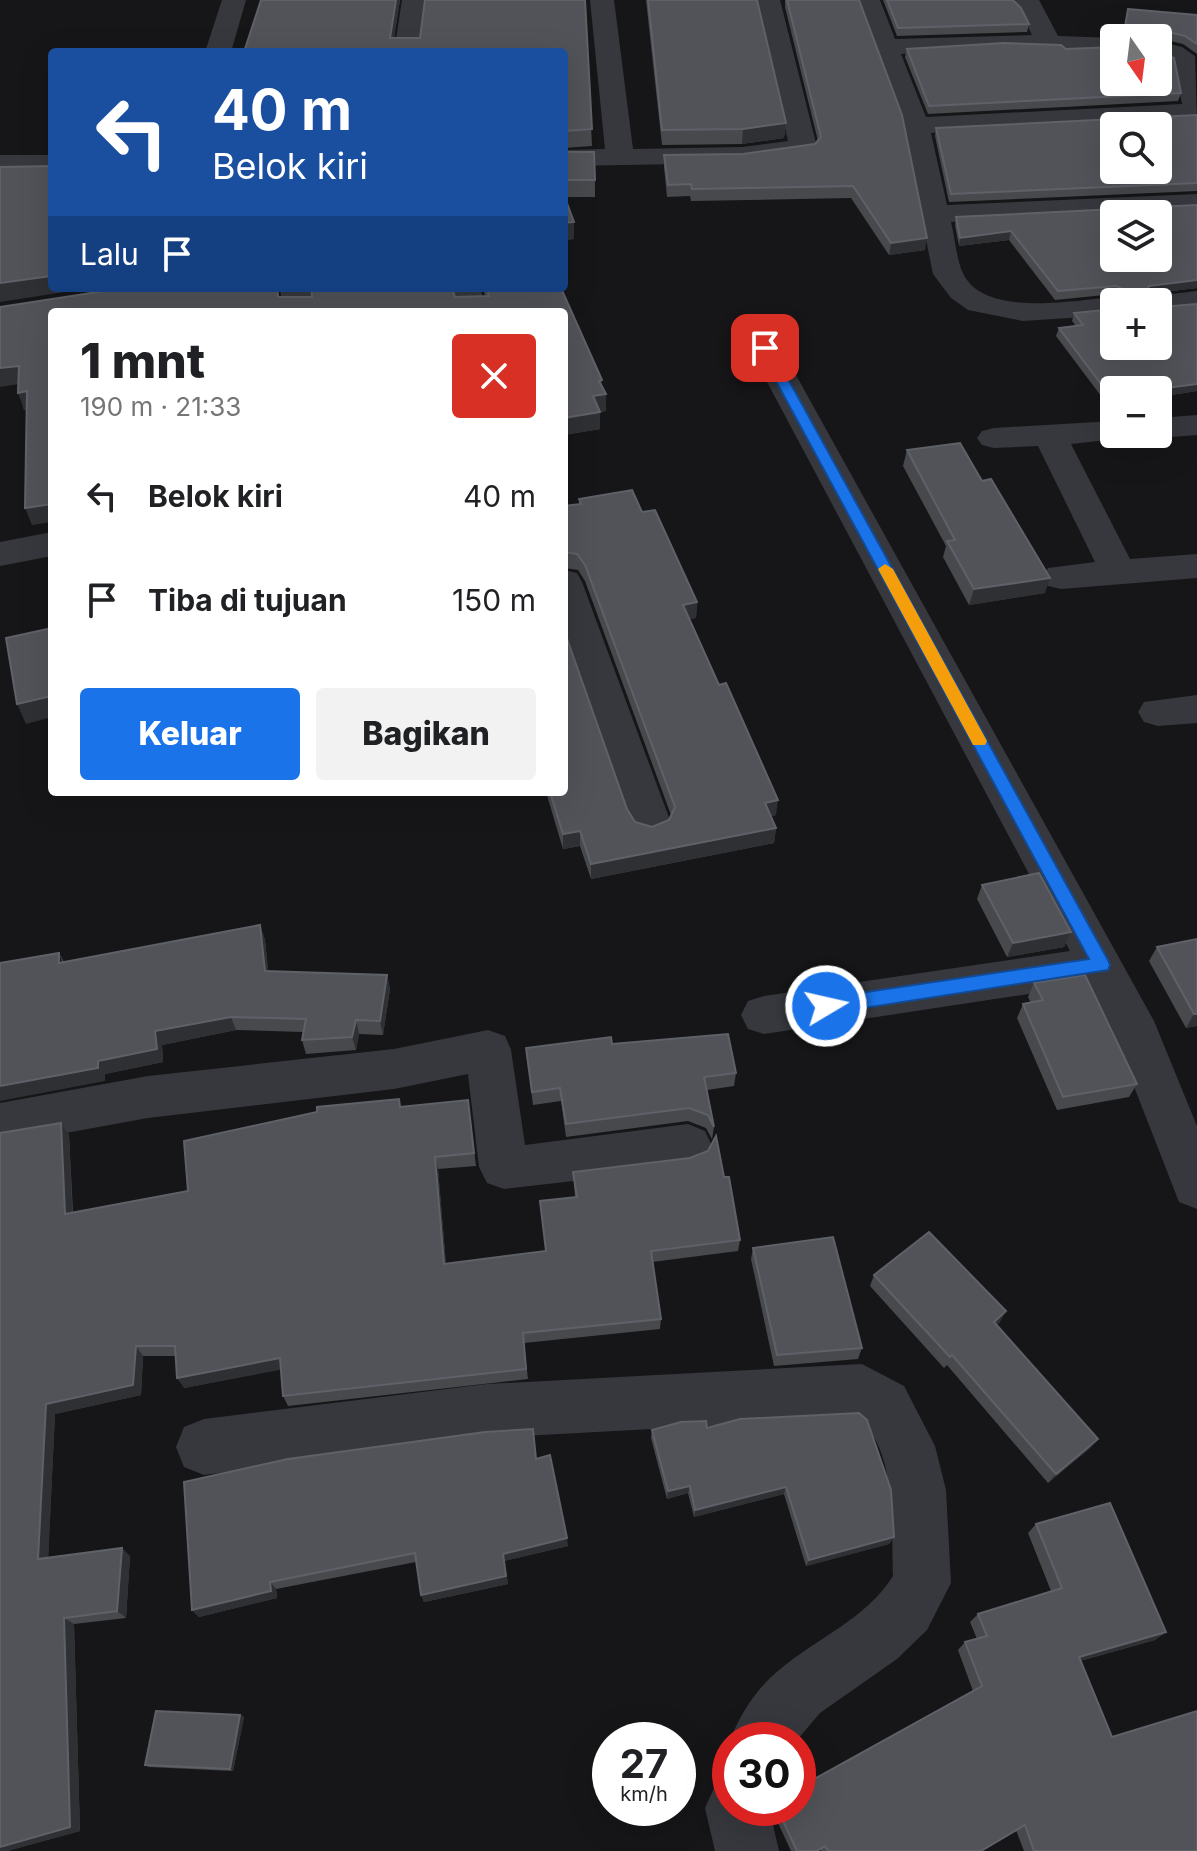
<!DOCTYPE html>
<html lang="id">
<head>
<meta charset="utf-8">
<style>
	:root { --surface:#fff; --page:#f2f2f2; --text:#202124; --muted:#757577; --accent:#1a73e8 }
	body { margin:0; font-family:Inter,sans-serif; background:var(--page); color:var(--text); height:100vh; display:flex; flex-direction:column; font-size:30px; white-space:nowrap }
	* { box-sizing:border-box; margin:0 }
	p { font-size:26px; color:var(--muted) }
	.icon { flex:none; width:44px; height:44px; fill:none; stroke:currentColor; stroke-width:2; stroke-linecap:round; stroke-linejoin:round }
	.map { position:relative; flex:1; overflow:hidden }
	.sheet { position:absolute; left:48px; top:308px; width:520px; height:488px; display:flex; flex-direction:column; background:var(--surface); border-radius:8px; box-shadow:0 8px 32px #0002 }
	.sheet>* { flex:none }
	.banner { position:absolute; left:48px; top:48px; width:520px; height:244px; border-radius:8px; box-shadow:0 8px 32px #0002; background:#1a4fa0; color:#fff; overflow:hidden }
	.needle { width:52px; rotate:166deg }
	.controls { position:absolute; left:1100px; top:24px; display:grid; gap:16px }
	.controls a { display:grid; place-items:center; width:72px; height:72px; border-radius:8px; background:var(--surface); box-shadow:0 8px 32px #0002; font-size:40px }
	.speed { position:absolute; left:592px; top:1722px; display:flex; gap:16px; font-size:40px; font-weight:700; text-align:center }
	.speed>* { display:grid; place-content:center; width:104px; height:104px; border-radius:50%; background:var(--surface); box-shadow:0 8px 32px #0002; line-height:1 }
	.speed small { font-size:20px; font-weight:400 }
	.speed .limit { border:12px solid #d22; background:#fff; color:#111 }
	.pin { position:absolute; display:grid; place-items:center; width:68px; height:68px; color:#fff; margin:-34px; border-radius:16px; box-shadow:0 4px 12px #0006 }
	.me { position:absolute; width:88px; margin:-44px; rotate:81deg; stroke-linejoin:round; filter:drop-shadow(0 0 6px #0008) }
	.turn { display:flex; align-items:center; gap:28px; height:168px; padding:0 32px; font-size:36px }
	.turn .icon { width:104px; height:104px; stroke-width:2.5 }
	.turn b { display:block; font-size:56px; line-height:68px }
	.then { display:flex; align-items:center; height:76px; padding:0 32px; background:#0003; gap:16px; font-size:30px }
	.round { display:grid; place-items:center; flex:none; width:84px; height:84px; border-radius:8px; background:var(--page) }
	.head { display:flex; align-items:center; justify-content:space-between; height:136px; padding:0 32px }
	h1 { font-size:48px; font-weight:800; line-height:60px }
	.action { display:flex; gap:16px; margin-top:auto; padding:16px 32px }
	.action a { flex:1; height:92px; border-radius:8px; background:var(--accent); color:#fff; font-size:32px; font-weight:800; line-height:92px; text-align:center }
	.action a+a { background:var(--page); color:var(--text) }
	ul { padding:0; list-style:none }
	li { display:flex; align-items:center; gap:24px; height:104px; padding:0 32px }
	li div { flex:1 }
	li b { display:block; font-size:30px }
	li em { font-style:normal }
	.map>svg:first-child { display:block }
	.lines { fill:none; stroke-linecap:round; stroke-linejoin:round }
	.minor { fill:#37383d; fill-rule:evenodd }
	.wall { fill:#47494d; fill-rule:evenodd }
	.shaded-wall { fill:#2f3033 }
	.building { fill:#525359; stroke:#5f6168; stroke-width:2; fill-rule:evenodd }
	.route { fill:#1a73e8; stroke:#114b97; stroke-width:2 }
	.slow { fill:#f59e0b }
</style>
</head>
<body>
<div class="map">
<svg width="1197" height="1851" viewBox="0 0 1197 1851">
	<rect width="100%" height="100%" fill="#161618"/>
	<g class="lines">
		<g class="minor">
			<polygon points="222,0 246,0 231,52 205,52"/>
			<polygon points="402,0 426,0 420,52 394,52"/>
			<polygon points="590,0 614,0 633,149 742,147 788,141 756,0 780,0 817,147 813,153 803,155 742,163 564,166 564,150 605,149"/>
			<path d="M856,0H880L895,39L1032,35L1015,0H1039L1058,36L1116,38L1114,52L1002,48L901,54L926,117L1182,104L1174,64L1158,56V41L1182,47L1195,56L1197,120L931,133L947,205L1197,194V210L951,222C955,238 956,256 962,271C981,319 1075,300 1114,297L1125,300L1127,302H1114V315L1023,321L968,310L951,298L933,274L903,126Z"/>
			<rect x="0" y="155" width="52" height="16"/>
			<polygon points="91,288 121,288 113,299 114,312 84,312 83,299"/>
			<polygon points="280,288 310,288 313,312 283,312"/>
			<polygon points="450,288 480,288 488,312 458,312"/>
			<polygon points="1197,291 1197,309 1158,312 1158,302 1143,302 1147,297"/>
			<polygon points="765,339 776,341 781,348 1154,1021 1197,1126 1197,1209 1179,1202 1110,1025 1088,985 764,1034 748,1029 741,1015 748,1001 764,996 1070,951 749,348 754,341"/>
			<polygon points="1197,415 1197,435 1158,438 1145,434 1158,434 1158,418"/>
			<polygon points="1114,421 1114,434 1129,434 1126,438 1071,444 1130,559 1197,554 1197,578 1061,589 1048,586 1043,577 1048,568 1095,562 1038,446 994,448 982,445 977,438 982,431 994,428"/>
			<polygon points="52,532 52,556 0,566 0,542"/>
			<polygon points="564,570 577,573 582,582 671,823 665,834 650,839 635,834 629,823 564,635"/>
			<polygon points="1197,695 1197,723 1158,726 1144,722 1138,712 1144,702"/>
			<polygon points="488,1030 505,1036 511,1050 525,1145 688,1124 705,1131 712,1146 705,1161 688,1168 504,1189 487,1183 479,1167 468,1074 394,1089 148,1118 0,1145 0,1103 148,1076 394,1049"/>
			<path d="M862,1364L904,1386L935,1446L946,1490L951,1583L927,1630L897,1659L820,1713L797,1740H730C741,1713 756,1689 779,1670C817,1638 866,1619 893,1576C891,1533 898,1444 856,1418L487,1438L204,1475L184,1467L176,1447L184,1427L204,1419L487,1384Z"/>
			<polygon points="730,1779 730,1808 769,1808 779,1851 715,1851 705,1808 715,1786"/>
		</g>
	</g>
	<g class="wall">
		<polygon points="261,0 400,0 394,38 420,38 425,0 585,0 592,146 564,148 564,52 244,52"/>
		<polygon points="646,0 757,0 786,123 784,138 742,144 662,145"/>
		<polygon points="785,0 859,0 925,250 889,255 851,198 691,201 690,196 667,197 664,167 664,155 743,154 815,144 818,141 785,7"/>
		<polygon points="883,0 1013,0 1029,24 1027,32 897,36"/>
		<polygon points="1128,9 1197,15 1197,60 1197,54 1183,44 1158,38 1122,38"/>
		<polygon points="907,49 1159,51 1181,93 1178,101 928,114 905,57"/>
		<polygon points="1197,115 1197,191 949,202 935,136 936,128"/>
		<polygon points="564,152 595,180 595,197 565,197 574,222 574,239 564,240"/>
		<path d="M1197,205V288L1147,294L1145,296L1158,297L1161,307L1197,304V391L1158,397V390H1114V403L1107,404L1056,336L1059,328L1076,326L1072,321L1074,313L1114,309V346H1158V302H1118L1120,297H1121L1114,294L1055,300L1009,240L959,246L955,225L956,217ZM1114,214H1158V258H1114Z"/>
		<polygon points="101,288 278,288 279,297 455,297 485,296 483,288 561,288 606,394 606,411 600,412 600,429 564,435 564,312 32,525 26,410 24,410 18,384 105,289"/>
		<polygon points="907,450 1045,593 969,605 943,557 946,546 903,466"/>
		<polygon points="579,499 642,512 697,602 696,618 689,619 776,815 771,816 776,828 774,843 591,879 580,846 563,849 546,792 564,792 627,809 635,822 652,827 669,820 671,815 585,581 578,570 564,568 564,506 579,504"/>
		<polygon points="982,885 1071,932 1064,947 1007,957 977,899"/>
		<polygon points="260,925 265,940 268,971 387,975 390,989 383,1035 359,1034 356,1050 306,1054 302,1040 303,1032 236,1030 162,1045 163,1062 105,1074 105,1081 59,953 64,962"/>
		<polygon points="1197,939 1197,1026 1186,1028 1149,961 1157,947"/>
		<polygon points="1034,983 1137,1084 1129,1097 1057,1110 1017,1018 1023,1004 1031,1003 1028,997"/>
		<polygon points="612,1044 736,1073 734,1086 707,1090 714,1127 712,1139 706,1128 688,1121 566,1137 561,1101 533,1105 526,1048"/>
		<polygon points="468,1100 476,1166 438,1169 446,1264 545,1251 575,1197 573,1172 724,1177 740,1240 738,1251 652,1262 661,1319 660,1329 524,1343 528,1379 288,1406 283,1396 281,1369 184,1388 176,1356 143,1356 141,1395 55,1414 48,1557 130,1556 126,1618 74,1624 80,1831 7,1851 61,1123 69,1135 73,1212 188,1191 401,1107"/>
		<polygon points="753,1248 862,1348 858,1359 774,1366 751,1259"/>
		<polygon points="874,1275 1000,1322 996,1325 1098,1439 1089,1449 1048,1483 947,1365 944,1368 870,1286"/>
		<polygon points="707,1428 894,1537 889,1544 806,1566 784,1494 694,1517 688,1493 667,1499 651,1438 652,1430"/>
		<polygon points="536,1459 568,1546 504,1561 508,1584 424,1602 421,1595 416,1562 276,1589 277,1598 199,1617 192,1610"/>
		<polygon points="1036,1524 1166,1632 1155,1640 1080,1661 1112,1737 1197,1851 1024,1851 1016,1830 981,1851 821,1851 820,1849 817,1851 791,1851 771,1808 798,1808 973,1691 958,1650 965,1642 977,1639 970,1622 978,1614 1051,1591 1028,1533"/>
		<polygon points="240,1715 244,1717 233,1771 149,1767 145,1765"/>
	</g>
	<g class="shaded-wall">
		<polygon points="396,0 400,0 392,52 390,38"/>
		<polygon points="786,123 784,138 742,144 743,129"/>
		<polygon points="574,222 574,239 564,240 564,223"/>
		<polygon points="1011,231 1009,240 959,246 960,238"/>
		<polygon points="927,238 925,250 889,255 891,243"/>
		<polygon points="52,276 52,288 91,288 0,302 0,283"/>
		<polygon points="1197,280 1197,288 1147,294 1142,302 1144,296 1149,286"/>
		<polygon points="19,366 25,383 0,387 0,368"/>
		<polygon points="602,380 602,394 606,394 606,411 600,412 600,429 564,435 564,418 593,396 599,381"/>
		<polygon points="1197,384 1197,391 1158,397 1158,390 1151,390"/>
		<polygon points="27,391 33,409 24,410 18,393"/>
		<polygon points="1114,395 1114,403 1107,404 1110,396"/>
		<polygon points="52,504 52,522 32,525 25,508"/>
		<polygon points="1050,578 1045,593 969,605 974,589"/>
		<polygon points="697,602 696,618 682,621 683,605"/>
		<polygon points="52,696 52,717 26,724 17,704"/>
		<polygon points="778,800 776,815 763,818 765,803"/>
		<polygon points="776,828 774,843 591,879 591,864"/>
		<polygon points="580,831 580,846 563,849 563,834"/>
		<polygon points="260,925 265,940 270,985 265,971"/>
		<polygon points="1071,932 1064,947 1007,957 1013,943"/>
		<polygon points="387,975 390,989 383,1035 380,1021"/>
		<polygon points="1194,1014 1197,1014 1197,1026 1186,1028"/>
		<polygon points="231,1017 236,1030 162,1045 163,1062 105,1074 105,1081 0,1101 0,1086 98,1061 155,1031"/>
		<polygon points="356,1020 359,1034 356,1050 352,1037"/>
		<polygon points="61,1123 69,1135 73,1225 65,1214"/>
		<polygon points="435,1157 438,1169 447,1275 444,1264"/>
		<polygon points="1006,1311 1000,1322 987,1332 994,1322"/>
		<polygon points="136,1346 143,1356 141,1395 55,1414 48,1566 38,1559 46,1404"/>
		<polygon points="280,1358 285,1369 184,1388 177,1378"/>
		<polygon points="1098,1439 1089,1449 1048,1483 1056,1474"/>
		<polygon points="690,1486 688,1493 667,1499 668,1491"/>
		<polygon points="786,1487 784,1494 694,1517 695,1510"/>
		<polygon points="894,1537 889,1544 806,1566 809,1560"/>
		<polygon points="567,1538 568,1546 504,1561 508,1584 424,1602 421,1595 503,1554"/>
		<polygon points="122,1548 130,1556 126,1618 117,1611"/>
		<polygon points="270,1582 276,1589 277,1598 199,1617 192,1610"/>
		<polygon points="64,1618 74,1624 80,1831 7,1851 0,1851 0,1847"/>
		<polygon points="1166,1632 1155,1640 1069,1664 1079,1657"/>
		<polygon points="240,1715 244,1717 233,1771 230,1769"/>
	</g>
	<g class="building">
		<polygon points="261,0 396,0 390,38 420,38 425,0 585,0 592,129 564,131 564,52 244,52"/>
		<polygon points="648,0 757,0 786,123 743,129 662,130"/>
		<polygon points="787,0 859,0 902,115 927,238 891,243 853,186 692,189 691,184 668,185 664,155 743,154 815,144 821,137"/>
		<polygon points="887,0 1013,0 1021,8 1029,24 898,28"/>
		<polygon points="1128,9 1197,15 1197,44 1185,36 1161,30 1157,33 1158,38 1123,38"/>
		<polygon points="1158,42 1159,51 1174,58 1181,93 929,106 907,49 1004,43 1061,45 1066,49 1114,47 1114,82 1158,82"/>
		<path d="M1197,115V183L951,194L936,128ZM1114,126H1158V170H1114Z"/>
		<polygon points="564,152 594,152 595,180 564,180"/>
		<polygon points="52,166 52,276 0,283 0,167"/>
		<polygon points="564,195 574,222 564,223"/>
		<path d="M1197,205V280L1149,286L1144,296L1158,297L1161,307L1197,304V384L1151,390H1114V395L1110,396L1059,328L1083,325L1074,313L1114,309V346H1158V302H1119L1120,297L1132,296V292L1116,286L1058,291L1011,231L960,238L956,217ZM1114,214H1158V258H1114Z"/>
		<polygon points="106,288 277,288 278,297 312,297 311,288 452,288 455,297 489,296 487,288 561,288 602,380 599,381 606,394 593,396 600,412 564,418 564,312 52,312 52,504 25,508 27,391 18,393 19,366 0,368 0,307 104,291"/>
		<polygon points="960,443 982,481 991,479 1050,578 974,589 947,541 955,540 907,450"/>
		<polygon points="632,490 642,512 655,510 697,602 683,605 719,685 726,683 778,800 765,803 776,828 591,864 580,831 563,834 550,792 564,792 564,630 627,809 635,822 652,827 669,820 675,807 585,565 577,554 564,552 564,506 581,504 579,499"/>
		<polygon points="52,628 52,696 17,704 6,638"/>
		<polygon points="1039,873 1071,932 1013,943 982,885"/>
		<polygon points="260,925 265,971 387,975 380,1021 356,1020 352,1037 302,1040 306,1019 231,1017 155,1031 157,1049 98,1061 98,1068 0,1086 0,963 59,953 59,963"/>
		<polygon points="1197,939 1197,1014 1194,1014 1157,947"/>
		<polygon points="1085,975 1137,1084 1063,1097 1023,1004 1043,1000 1034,983"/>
		<polygon points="728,1034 736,1073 704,1077 714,1127 708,1115 689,1108 566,1124 560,1088 532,1092 526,1048 611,1037 612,1044"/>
		<polygon points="399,1099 400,1107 468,1100 474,1153 435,1157 444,1264 546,1251 540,1201 577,1197 573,1172 690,1158 708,1151 716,1136 724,1177 729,1177 740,1240 651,1251 661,1319 523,1333 526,1369 283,1396 280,1358 177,1378 175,1346 136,1346 133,1385 46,1404 38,1559 122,1548 117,1611 64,1618 70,1827 0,1847 0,1133 61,1123 65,1214 188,1191 184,1141 317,1112 317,1107"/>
		<polygon points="929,1232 1006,1311 994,1322 1098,1439 1056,1474 952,1355 950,1357 874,1275"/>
		<polygon points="833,1237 862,1348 777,1355 753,1248"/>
		<polygon points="859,1413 867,1420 891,1490 894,1537 809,1560 786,1487 695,1510 690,1486 668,1491 652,1430 681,1422 706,1421 707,1428 740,1419"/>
		<polygon points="533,1429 536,1459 550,1455 567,1538 503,1554 506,1576 421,1595 415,1553 270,1582 271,1591 192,1610 184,1482 288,1459 485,1432"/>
		<polygon points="1110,1503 1166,1632 1079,1657 1112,1737 1197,1711 1197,1851 1034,1851 1025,1825 981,1851 828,1851 825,1846 817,1851 797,1851 777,1808 798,1808 798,1788 982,1686 965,1642 987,1636 978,1614 1062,1588 1036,1524"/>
		<polygon points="156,1711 240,1715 230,1769 145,1765"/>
	</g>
	<polygon class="route" points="760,345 771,348 1108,960 1110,965 1108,970 826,1014 819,1011 816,1006 819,1000 826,998 1089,959 758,348"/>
	<polygon class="slow" points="885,564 893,569 987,741 985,745 973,745 971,741 878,569"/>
</svg>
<div class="controls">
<a><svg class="needle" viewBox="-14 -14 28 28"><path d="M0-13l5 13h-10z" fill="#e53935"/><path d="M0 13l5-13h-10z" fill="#757577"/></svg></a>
<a><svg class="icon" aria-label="search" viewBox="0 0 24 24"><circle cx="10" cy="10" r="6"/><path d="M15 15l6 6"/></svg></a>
<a><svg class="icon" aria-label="layers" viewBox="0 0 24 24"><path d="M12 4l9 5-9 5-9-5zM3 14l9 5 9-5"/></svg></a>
<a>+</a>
<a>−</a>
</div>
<div class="speed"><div>27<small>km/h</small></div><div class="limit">30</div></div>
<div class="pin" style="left:765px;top:348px;background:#d93025"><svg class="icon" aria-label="arrive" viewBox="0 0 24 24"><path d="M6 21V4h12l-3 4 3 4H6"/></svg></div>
<svg class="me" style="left:826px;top:1006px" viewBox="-20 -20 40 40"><circle r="17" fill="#1a73e8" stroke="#fff" stroke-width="3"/><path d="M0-11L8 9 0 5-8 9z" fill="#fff"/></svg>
<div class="banner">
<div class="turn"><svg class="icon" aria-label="left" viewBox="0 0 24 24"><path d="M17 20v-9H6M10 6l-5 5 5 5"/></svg><div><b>40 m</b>Belok kiri</div></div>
<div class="then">Lalu<svg class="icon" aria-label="arrive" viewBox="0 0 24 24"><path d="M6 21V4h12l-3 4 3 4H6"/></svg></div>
</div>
<section class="sheet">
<div class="head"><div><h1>1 mnt</h1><p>190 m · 21:33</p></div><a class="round" style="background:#d93025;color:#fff"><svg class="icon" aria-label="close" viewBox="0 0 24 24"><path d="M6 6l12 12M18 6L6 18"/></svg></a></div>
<ul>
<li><svg class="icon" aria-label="left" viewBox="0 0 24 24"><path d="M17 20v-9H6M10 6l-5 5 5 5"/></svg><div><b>Belok kiri</b></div><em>40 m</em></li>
<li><svg class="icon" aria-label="arrive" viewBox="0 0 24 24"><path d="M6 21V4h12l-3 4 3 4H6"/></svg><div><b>Tiba di tujuan</b></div><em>150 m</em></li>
</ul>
<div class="action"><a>Keluar</a><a>Bagikan</a></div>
</section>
</div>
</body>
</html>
